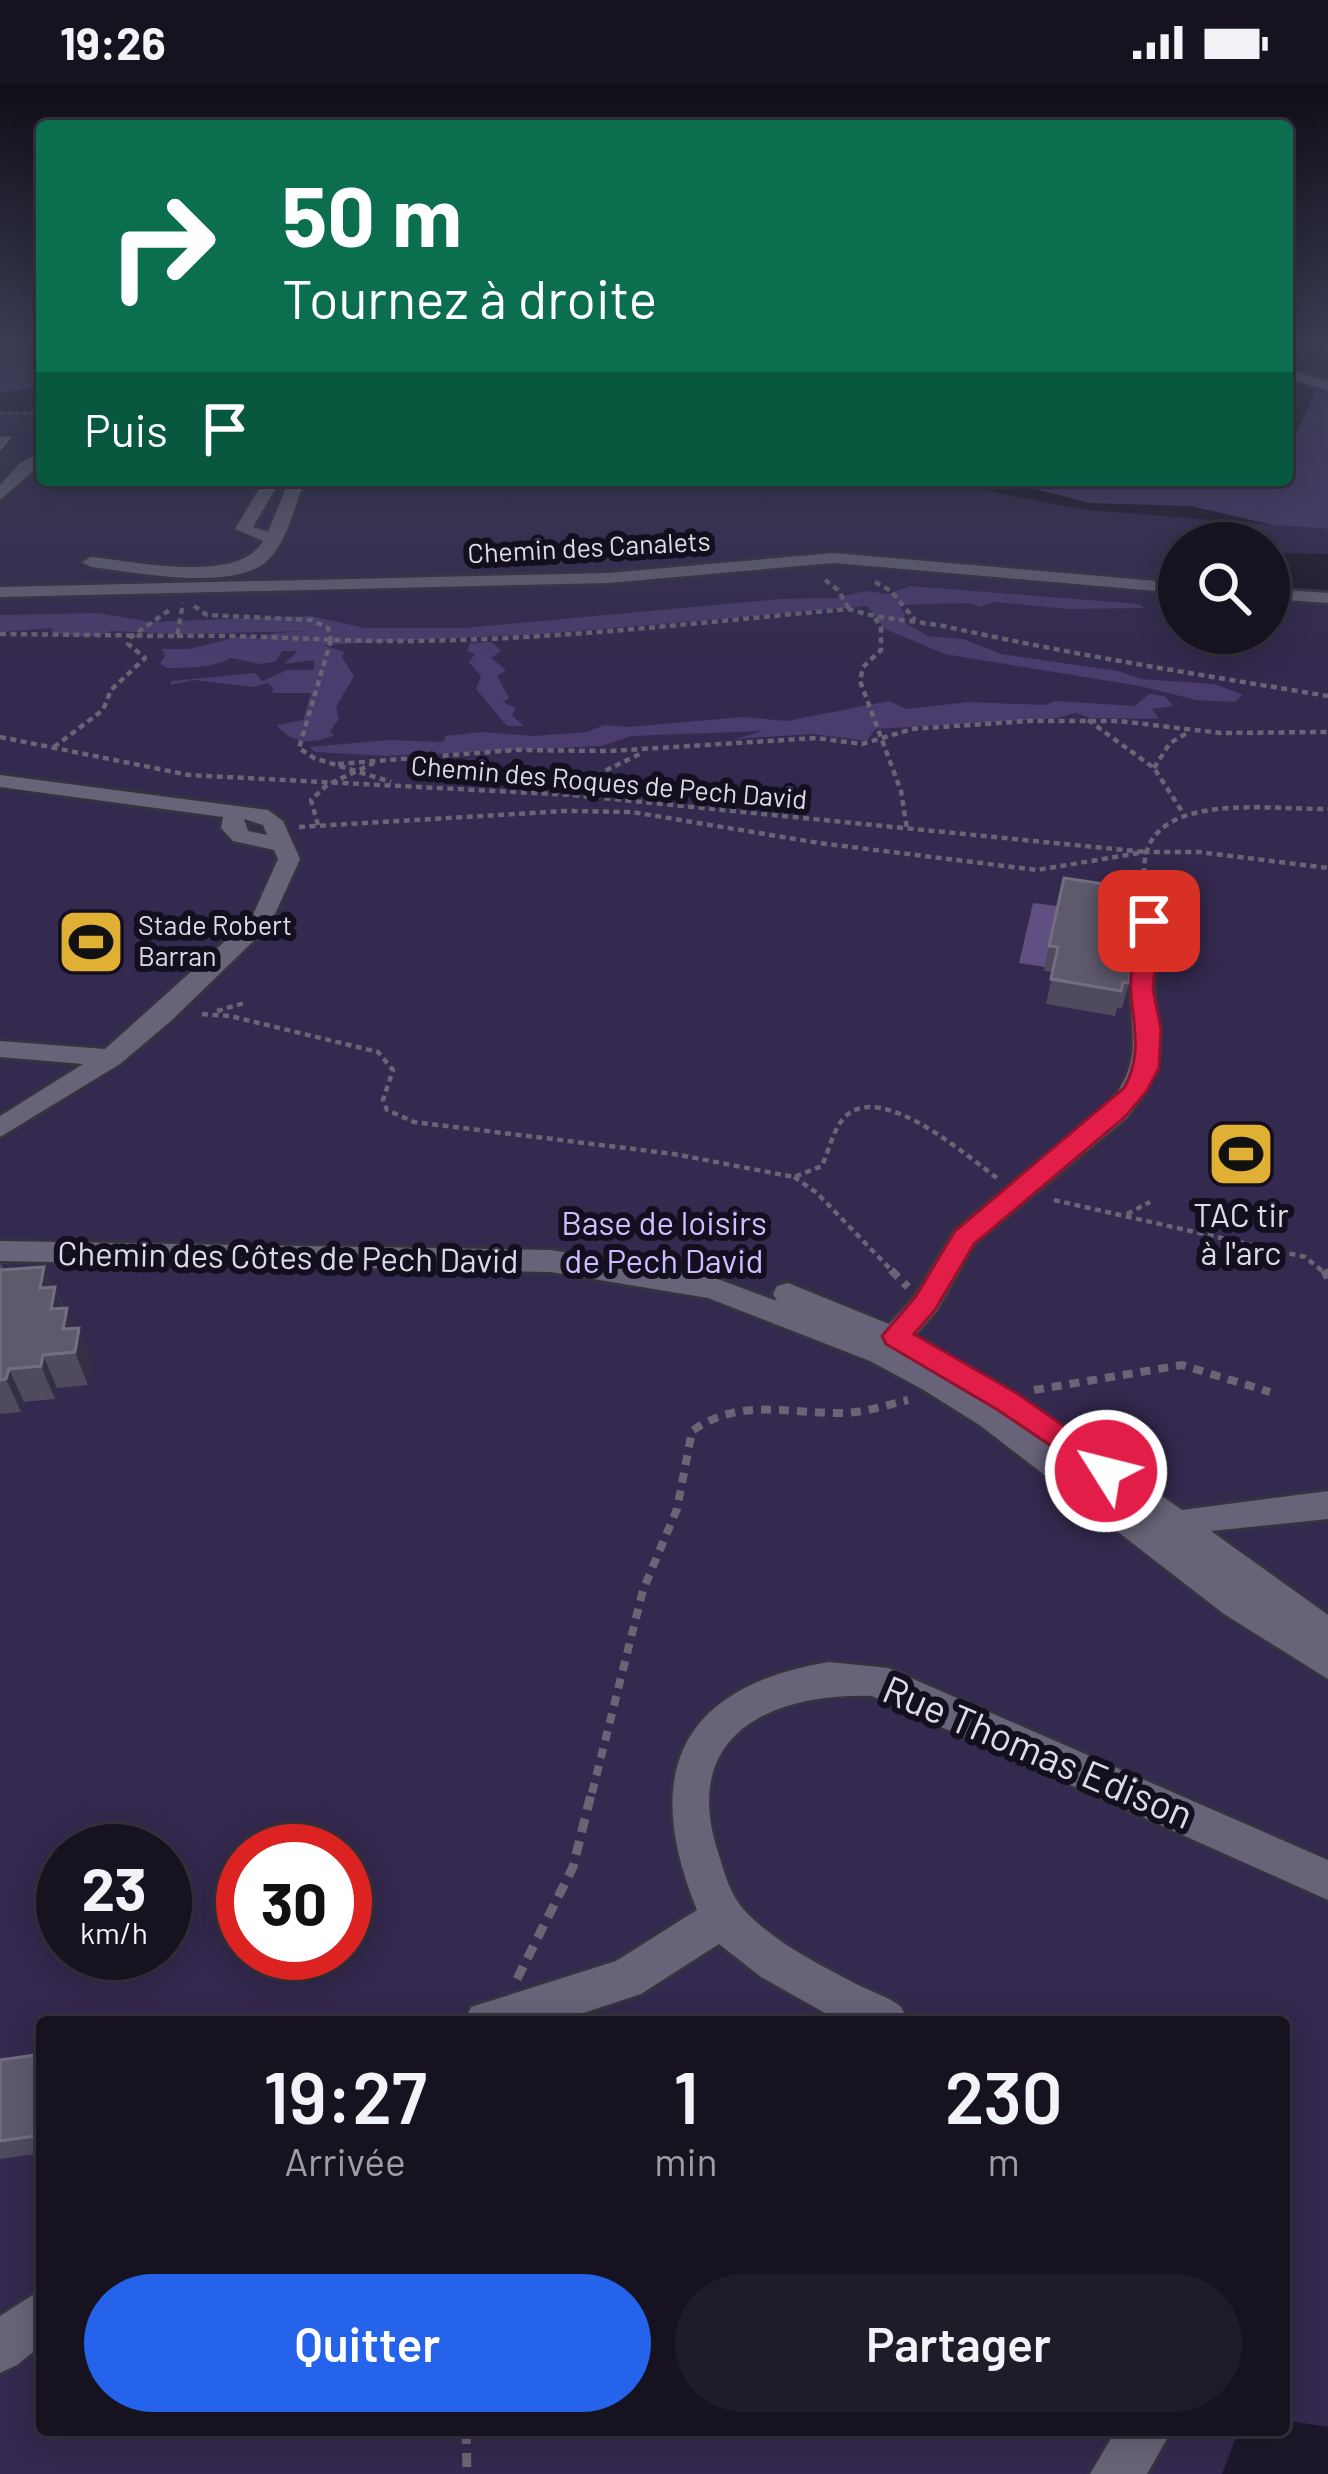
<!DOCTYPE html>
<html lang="fr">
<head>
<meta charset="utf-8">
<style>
	:root { --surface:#16121f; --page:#1f1b28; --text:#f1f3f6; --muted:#9e9ea4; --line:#35323d; --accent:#2563eb }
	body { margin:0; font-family:Barlow,sans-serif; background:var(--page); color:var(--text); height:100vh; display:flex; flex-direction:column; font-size:45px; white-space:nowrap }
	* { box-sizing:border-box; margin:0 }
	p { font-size:39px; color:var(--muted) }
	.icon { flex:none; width:66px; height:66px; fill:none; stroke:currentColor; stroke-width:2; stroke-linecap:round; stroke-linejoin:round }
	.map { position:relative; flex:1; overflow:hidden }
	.side { position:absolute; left:36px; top:1932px; width:1254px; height:420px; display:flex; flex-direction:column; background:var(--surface); border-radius:12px; box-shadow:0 6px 30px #0003,0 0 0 3px var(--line) }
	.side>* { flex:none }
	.guide { position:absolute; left:36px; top:36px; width:1257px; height:366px; border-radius:12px; box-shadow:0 6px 30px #0003,0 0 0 3px var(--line); background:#0b6e4f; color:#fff; overflow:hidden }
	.buttons { position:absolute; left:1158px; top:438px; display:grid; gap:24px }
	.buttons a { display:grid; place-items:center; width:132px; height:132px; border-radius:50%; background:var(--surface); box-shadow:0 6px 30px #0003,0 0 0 3px var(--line); font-size:60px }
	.speed { position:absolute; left:36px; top:1740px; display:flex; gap:24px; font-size:60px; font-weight:700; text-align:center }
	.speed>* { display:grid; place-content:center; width:156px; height:156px; border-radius:50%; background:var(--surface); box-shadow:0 6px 30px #0003,0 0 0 3px var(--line); line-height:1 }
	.speed small { font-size:30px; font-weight:400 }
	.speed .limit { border:18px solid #d22; background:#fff; color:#111 }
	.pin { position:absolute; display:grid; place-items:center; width:102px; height:102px; color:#fff; margin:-51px; border-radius:24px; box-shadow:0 6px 18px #0006 }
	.me { position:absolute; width:132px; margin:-66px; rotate:306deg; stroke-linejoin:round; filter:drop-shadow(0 0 9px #0008) }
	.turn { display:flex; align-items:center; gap:42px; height:252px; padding:0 48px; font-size:54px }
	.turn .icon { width:156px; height:156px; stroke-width:2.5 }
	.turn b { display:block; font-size:84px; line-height:102px }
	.then { display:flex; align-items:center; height:114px; padding:0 48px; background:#0003; gap:24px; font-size:45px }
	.eta { display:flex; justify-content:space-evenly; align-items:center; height:204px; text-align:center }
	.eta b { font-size:72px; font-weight:600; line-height:84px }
	.primary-button { display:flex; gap:24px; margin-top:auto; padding:24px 48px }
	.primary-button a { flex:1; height:138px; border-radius:72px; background:var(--accent); color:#fff; font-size:48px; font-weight:600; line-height:138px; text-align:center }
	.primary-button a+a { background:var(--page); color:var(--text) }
	.status { display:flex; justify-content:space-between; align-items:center; height:84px; padding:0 60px; background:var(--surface); direction:ltr }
	.status svg { height:33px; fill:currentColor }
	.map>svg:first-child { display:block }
	.green { fill:#34294e; fill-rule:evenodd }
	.forest { fill:#4b3c6e }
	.water { fill:#5f4f83 }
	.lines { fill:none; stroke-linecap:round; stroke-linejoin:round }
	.minor-casing { stroke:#363340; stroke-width:6 }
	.major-casing { stroke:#363340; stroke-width:6 }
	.path-far3 { stroke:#696574; stroke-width:3; stroke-dasharray:4.5 3; stroke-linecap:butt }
	.path-far2 { stroke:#696574; stroke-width:4.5; stroke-dasharray:6 4.5; stroke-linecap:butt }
	.path-far1 { stroke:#696574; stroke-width:8; stroke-dasharray:10 8; stroke-linecap:butt }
	.path { stroke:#696574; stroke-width:9; stroke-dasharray:14 9; stroke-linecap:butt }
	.minor { fill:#686378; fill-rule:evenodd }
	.major { fill:#9485bb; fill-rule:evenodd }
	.wall { fill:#4f4a5d }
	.shaded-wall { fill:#342f42 }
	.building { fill:#5e5a6c; stroke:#726e7f; stroke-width:3 }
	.route { fill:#e11d48; stroke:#92132f; stroke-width:3 }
	.labels { text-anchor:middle; stroke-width:12; stroke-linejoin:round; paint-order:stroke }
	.far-street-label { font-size:27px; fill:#dedbe7; stroke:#140f1f }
	.far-poi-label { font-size:27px; fill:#dedbe7; stroke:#140f1f; text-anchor:start }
	.poi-label { font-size:33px; fill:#dedbe7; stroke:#140f1f }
	.park-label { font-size:33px; fill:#cfbeff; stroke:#140f1f }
	.street-label { font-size:33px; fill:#dedbe7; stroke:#140f1f }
	.near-street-label { font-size:39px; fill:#dedbe7; stroke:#140f1f }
</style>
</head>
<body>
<div class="status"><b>19:26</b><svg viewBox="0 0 49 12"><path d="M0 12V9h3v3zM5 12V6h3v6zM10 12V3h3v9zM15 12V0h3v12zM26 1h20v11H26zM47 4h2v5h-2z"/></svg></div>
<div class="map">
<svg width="1328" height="2390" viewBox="0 0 1328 2390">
	<rect width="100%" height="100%" fill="#1d1829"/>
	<path class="green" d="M0,327H42V396H933L1085,426L1328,445V470L1269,469V459H1179V549H1269V515L1328,519V2343L1284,2336V1938H42V2346H1239L1222,2390H0ZM63,1767H165V1869H63ZM243,1767H345V1869H243Z"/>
	<g class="forest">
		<polygon points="0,258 42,258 42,302 0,309"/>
		<polygon points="1318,301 1328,305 1328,445 1273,441 1191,422 1090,419 1000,396 1287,396 1287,355 1295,352"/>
		<path d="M910,502L1139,520L1144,524L1069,525L994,518L980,523L969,519L899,521L905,530L902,537L928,552L963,555L1001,570L1118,587L1141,595L1215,600L1243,611L1235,618L1196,616L1140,602L945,570L885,545L867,522L554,549L323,561L345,568L342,573L354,592L336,623L339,635L330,647L334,651C314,661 290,660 277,641L303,636L311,609H271L274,604L267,599L253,603L193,596L171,601V597L255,589L263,597L287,586H314V576L284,580L298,567H282L275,578L259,580L231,574C213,584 186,584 167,584L160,580L165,572L162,565H189L246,551L255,556L274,549L312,547L181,550L111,547C93,556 70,552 51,548L52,544L0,548V531L98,529L150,538L310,532L365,544H464L780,515L835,514L866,507L888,510Z"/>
		<polygon points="491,558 501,567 491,574 506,586 497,592 509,614 503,618 516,624 512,631 524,642 507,642 476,605 481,592 469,578 475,570 467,567 470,559"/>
		<polygon points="1149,610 1165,612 1173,622 1152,625 1159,635 1090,634 1076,629 1058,634 875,645 867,657 812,650 735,655 763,647 631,652 602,662 385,672 315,668 309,663 389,656 443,658 446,652 482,648 534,652 587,648 604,641 629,643 743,633 787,637 889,617 907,625 968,618 1045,621 1055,617 1135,622"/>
	</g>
	<polygon class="water" points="1033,819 1058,822 1045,883 1019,879"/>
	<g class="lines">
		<defs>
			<g id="minor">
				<polygon points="42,368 42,379 0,416 0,401 20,379"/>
				<path d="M259,396H275L277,402L253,443L268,448L289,396H305C295,421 288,455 269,475C237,509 134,488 91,483L82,478L91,473C134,477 239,501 263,457L235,445L261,402Z"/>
				<polygon points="834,469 1179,499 1179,509 834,479 608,499 0,513 0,503 608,489"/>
				<polygon points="1269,505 1328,509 1328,519 1269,515"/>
				<path d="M0,691L268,726L283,737L300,775L270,841L172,936L120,980L0,1053V1032L83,980L0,973V957L105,965L252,833L278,775L274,766L233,757L221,744L223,733L0,703ZM244,735L263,741L267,751L248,747Z"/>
				<path d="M1149,830L1161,837L1154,896L1160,969L1145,1010L1127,1034L975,1160L937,1227L914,1253L1016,1310L1182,1426L1328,1407V1435L1211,1447L1328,1531V1595L1224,1530L981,1342L922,1305L870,1277L708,1214L551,1188L0,1177V1157L551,1166L712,1193L777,1217L773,1210L777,1202L788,1199L889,1240L915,1211L954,1146L1107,1022C1143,978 1131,956 1130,904C1129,882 1134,859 1137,837Z"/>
				<path d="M829,1578L888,1584L1328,1776V1816L872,1612C774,1609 681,1648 717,1765C725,1790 730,1813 749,1831C779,1861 820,1881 858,1901C870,1907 889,1913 900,1922C903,1925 906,1934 908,1938H841L761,1893L719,1860L641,1910L556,1938H464L471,1923L616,1877L697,1826C641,1689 679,1603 829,1578Z"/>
				<polygon points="42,2205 42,2261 17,2281 0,2289 0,2232"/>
				<polygon points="1116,2346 1172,2346 1147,2390 1090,2390"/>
			</g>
			<polygon id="major" points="1287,284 1328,298 1328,307 1287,293"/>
		</defs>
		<use href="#minor" class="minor-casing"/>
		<use href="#major" class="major-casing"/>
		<polyline class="path-far3" points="0,329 42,329"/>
		<g class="path-far2">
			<polyline points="825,496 838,506 849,525"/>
			<polyline points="875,498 891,507 915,536"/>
			<polyline points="194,522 207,531 311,536 328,544 331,556"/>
			<polyline points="875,534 881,543 881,566 863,583 860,597 901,707 907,745"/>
			<polyline points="0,550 177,552 183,519"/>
			<path d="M177,552C254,550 331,558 407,557C555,556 702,538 849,525C881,536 914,536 948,543C1074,571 1201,591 1328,612"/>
			<polyline points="331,556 299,664 314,674 391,698"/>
			<polyline points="1088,636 1154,684 1183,729"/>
			<polyline points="0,653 189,691 572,711 1145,768"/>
			<polyline points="54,663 103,626 111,606 145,574 128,560 131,553 171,525"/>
			<polyline points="338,680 515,666 610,667 816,654 862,660 912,645 1028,637 1119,637 1221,649 1328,648"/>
			<polyline points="1154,684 1170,659 1189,648"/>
			<polyline points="572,711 592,693 642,669"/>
			<polyline points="318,741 311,716 327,701 374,679"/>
			<polyline points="299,743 565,727 632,728 819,759 1037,786 1145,768 1199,768 1328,784"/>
			<path d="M1150,821C1113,700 1259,726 1328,725"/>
			<polyline points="217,927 244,919"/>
			<path d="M202,930L230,932L378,968L393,986L383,1016L387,1026L414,1038L674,1070L794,1093L822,1082C829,1066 834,1042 847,1031C884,999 967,1072 997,1094"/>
			<polyline points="794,1093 817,1109 894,1189"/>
			<polyline points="1054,1116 1305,1173 1325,1189"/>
			<polyline points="1127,1130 1150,1118"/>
		</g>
		<g class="path-far1">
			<polyline points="891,1186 908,1203"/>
			<polyline points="1324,1186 1328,1194"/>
			<polyline points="1034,1306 1182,1281 1270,1308"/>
			<path d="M592,1709L643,1506L677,1425L692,1347C740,1313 787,1330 842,1329C864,1329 886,1321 908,1316"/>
		</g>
		<g class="path">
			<polyline points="517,1895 573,1783 592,1706"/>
			<polyline points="466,2346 467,2390"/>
		</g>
		<use href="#minor" class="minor"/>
		<use href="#major" class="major"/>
	</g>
	<g class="wall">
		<polygon points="1064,794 1129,852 1129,899 1122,924 1117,924 1115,932 1046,920 1053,888 1044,887"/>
		<polygon points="0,1178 4,1186 53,1203 75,1244 79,1244 91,1277 88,1301 57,1304 55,1315 24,1318 21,1328 0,1330"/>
		<polygon points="42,1970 42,2069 0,2075 0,1976"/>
	</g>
	<g class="shaded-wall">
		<polygon points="9,354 15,377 0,396 0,365"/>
		<polygon points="44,1183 66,1230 67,1224 78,1251 79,1244 91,1277 88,1301 75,1268 40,1204"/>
		<polygon points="43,1271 57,1304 55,1315 41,1282"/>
		<polygon points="9,1285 24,1318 21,1328 6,1295"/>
	</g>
	<g class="building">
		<polygon points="0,354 9,354 0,365"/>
		<polygon points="1064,794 1137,805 1129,852 1132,879 1129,899 1123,898 1121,907 1051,895 1058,863 1049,862"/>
		<polygon points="44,1183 40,1204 55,1203 51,1225 67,1224 63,1245 79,1244 75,1268 43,1271 41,1282 9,1285 6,1295 0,1296 0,1186"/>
		<polygon points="42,1970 42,2051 0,2057 0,1976"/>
	</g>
	<linearGradient id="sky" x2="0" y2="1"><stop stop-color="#100d17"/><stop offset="0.44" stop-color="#3a3d54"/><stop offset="1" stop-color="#3a3d54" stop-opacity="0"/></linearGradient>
	<rect width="1328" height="593" fill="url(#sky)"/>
	<path class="route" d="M1149,831L1160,837L1153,905L1161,945L1159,984L1146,1008L1125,1033L974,1160L935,1226L914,1250L1018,1310L1117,1379L1121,1387L1117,1396L1106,1399L998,1326L886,1260L882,1252L916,1212L955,1147L1124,1004C1143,970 1133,943 1131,907C1129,885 1136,860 1138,837Z"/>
	<defs>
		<symbol id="stadium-square" viewBox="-11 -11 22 22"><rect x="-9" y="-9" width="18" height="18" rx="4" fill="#dfb034" stroke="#140f1f"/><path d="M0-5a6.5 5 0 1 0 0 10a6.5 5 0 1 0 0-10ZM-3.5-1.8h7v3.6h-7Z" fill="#111"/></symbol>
	</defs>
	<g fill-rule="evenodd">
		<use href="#stadium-square" x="53" y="820" width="76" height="76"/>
		<use href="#stadium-square" x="1203" y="1032" width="76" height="76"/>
	</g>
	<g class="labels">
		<g class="far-street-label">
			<text transform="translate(589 464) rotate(-3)" y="9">Chemin des Canalets</text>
			<text transform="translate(609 699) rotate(5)" y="9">Chemin des Roques de Pech David</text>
		</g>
		<g class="far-poi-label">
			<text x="138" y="851">Stade Robert<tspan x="138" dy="31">Barran</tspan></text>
		</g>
		<g class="poi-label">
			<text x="1241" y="1143">TAC tir<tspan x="1241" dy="38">à l'arc</tspan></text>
		</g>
		<g class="park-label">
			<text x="664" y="1151">Base de loisirs<tspan x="664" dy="38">de Pech David</tspan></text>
		</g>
		<g class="street-label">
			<text transform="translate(288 1173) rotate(1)" y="12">Chemin des Côtes de Pech David</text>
		</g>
		<g class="near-street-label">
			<text transform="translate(1038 1668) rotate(23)" y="14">Rue Thomas Edison</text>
		</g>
	</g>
</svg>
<div class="buttons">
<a><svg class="icon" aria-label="search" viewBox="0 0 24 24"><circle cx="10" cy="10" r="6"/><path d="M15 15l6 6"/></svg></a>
</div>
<div class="speed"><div>23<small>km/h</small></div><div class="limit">30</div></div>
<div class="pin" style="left:1149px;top:837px;background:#d93025"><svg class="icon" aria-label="arrive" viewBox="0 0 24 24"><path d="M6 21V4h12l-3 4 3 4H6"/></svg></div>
<svg class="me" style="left:1106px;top:1387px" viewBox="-20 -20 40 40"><circle r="17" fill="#e11d48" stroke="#fff" stroke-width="3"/><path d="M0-11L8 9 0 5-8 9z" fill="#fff"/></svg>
<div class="guide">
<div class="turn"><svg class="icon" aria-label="right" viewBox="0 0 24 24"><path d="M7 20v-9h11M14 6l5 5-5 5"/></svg><div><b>50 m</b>Tournez à droite</div></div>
<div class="then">Puis<svg class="icon" aria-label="arrive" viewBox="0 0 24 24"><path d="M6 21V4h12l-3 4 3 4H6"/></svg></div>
</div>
<section class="side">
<div class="eta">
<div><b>19:27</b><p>Arrivée</p></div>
<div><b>1</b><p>min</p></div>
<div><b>230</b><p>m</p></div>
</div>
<div class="primary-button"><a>Quitter</a><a>Partager</a></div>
</section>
</div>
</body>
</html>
